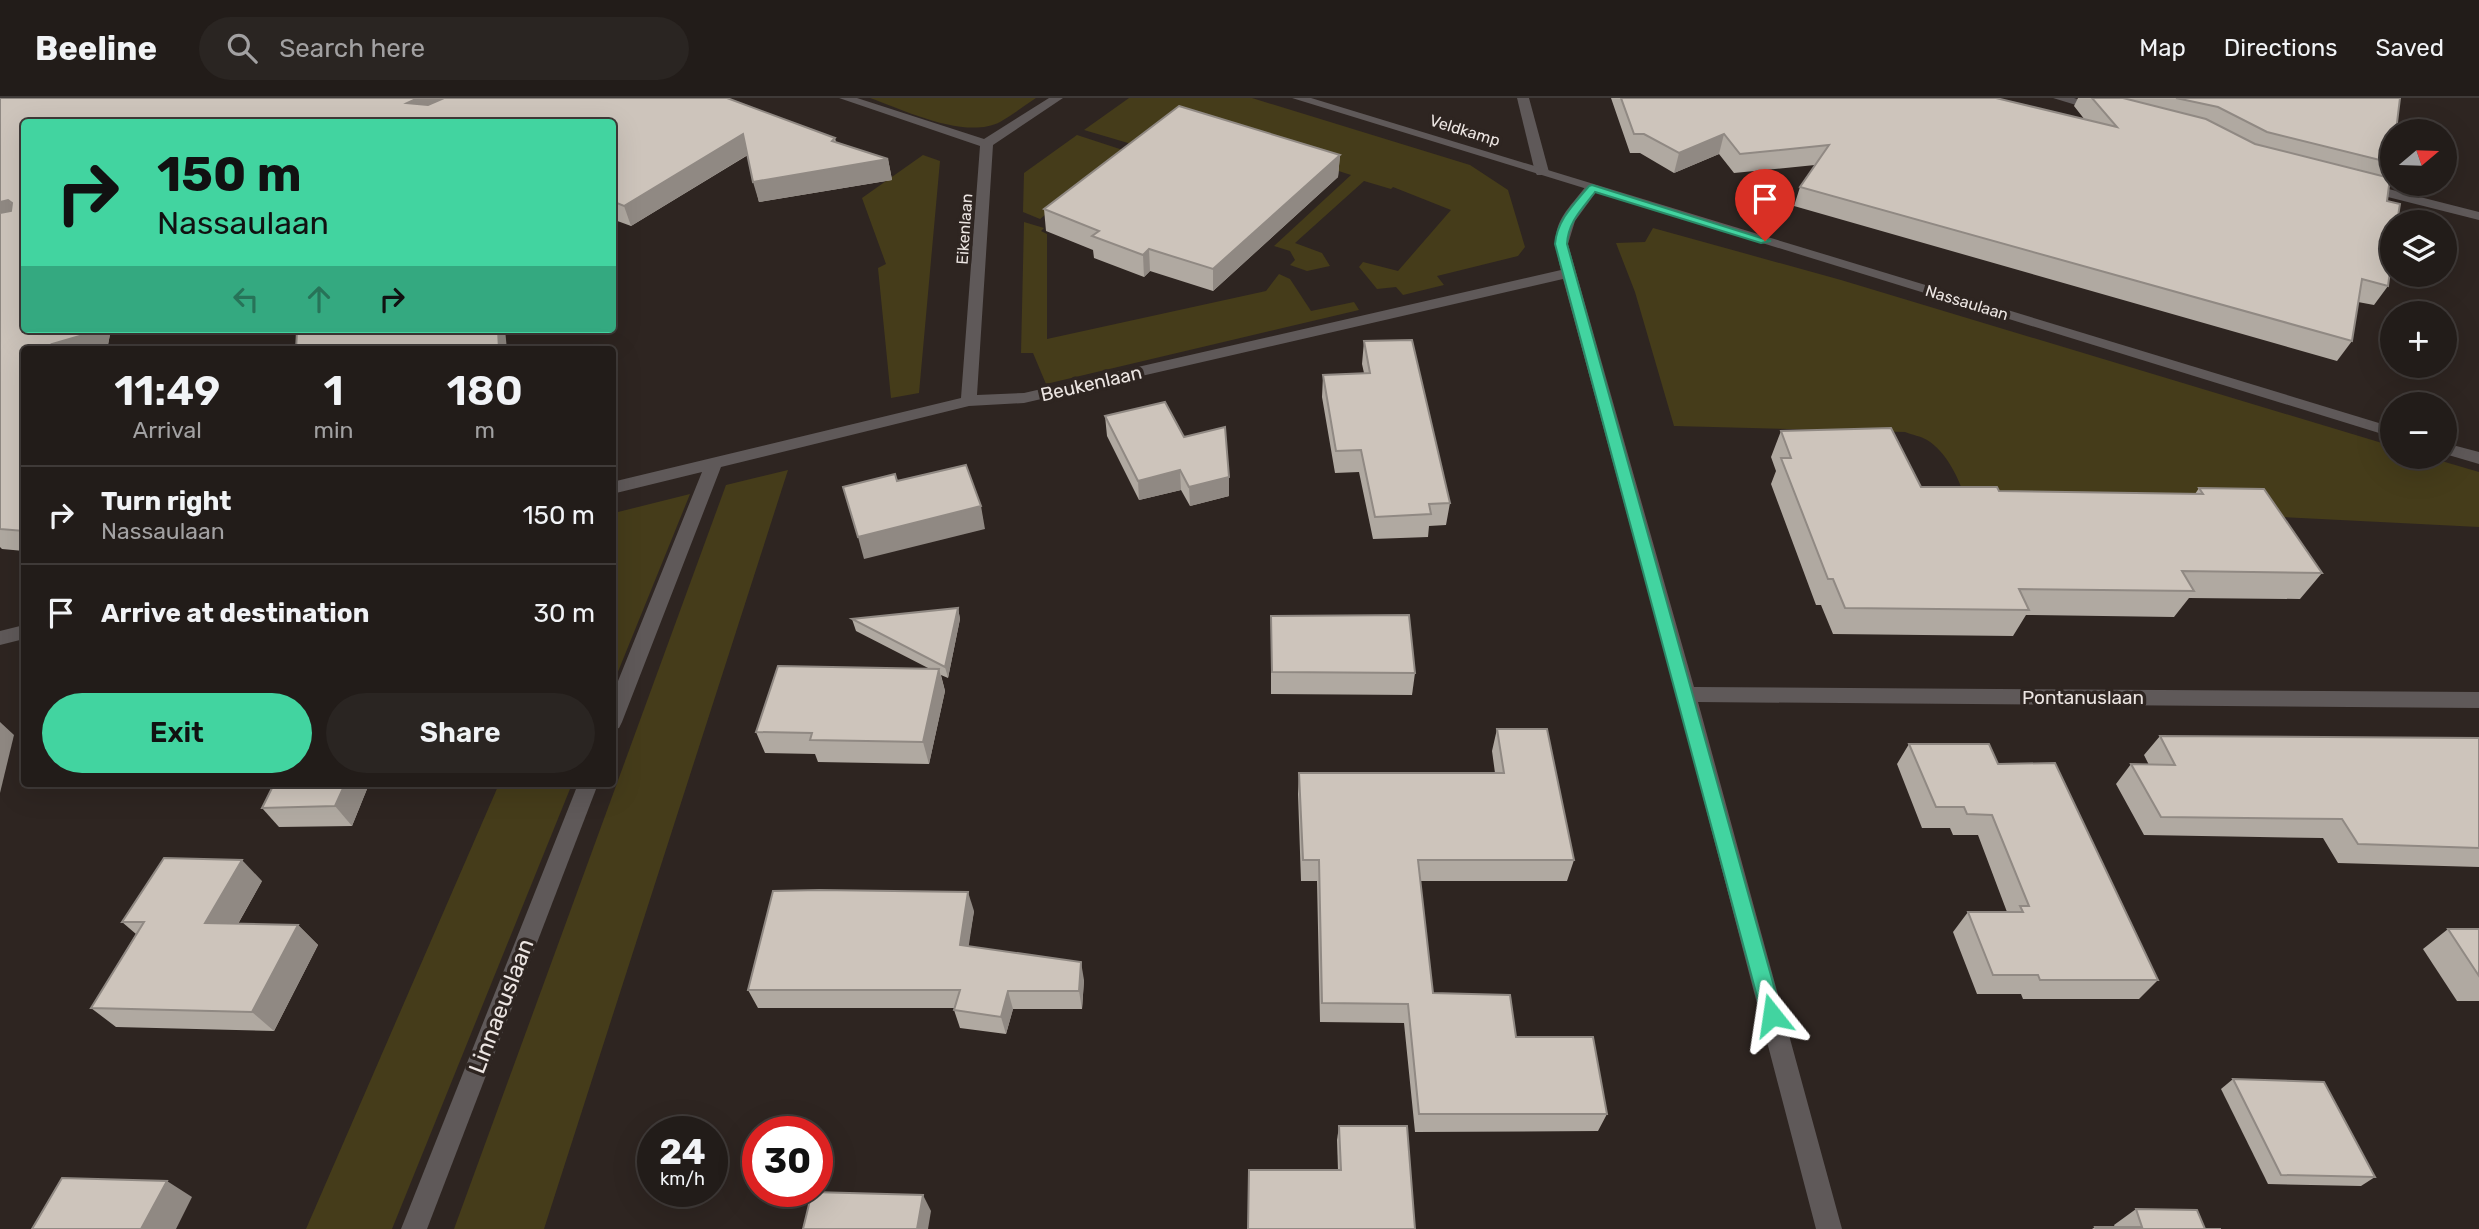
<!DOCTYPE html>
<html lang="en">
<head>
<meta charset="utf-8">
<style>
	:root { --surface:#221c19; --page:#2a2522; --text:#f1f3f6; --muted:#a2a1a2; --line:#3f3a38; --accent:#42d4a0 }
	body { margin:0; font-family:Rubik,sans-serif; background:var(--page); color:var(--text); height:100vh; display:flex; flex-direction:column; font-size:26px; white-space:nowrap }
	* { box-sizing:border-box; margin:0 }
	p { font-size:23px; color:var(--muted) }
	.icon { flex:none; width:38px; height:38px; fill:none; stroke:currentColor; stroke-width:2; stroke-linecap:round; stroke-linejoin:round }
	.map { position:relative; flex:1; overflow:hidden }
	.drawer { position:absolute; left:21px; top:248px; width:595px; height:441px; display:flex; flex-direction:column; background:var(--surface); border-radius:7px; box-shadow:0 7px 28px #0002,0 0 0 2px var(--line) }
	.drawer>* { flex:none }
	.banner { position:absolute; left:21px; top:21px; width:595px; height:214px; border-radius:7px; box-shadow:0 7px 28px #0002,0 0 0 2px var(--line); background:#42d4a0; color:#111; overflow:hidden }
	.needle { width:46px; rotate:71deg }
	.controls { position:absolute; left:2380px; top:21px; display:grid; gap:14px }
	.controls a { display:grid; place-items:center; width:77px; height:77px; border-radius:50%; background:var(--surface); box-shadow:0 7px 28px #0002,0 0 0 2px var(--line); font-size:35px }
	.speed { position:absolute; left:637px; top:1018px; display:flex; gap:14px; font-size:35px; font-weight:700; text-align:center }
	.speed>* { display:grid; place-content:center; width:91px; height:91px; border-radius:50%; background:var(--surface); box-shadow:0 7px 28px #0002,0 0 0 2px var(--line); line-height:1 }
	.speed small { font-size:18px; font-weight:400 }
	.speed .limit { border:10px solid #d22; background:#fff; color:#111 }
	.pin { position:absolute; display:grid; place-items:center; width:60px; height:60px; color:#fff; margin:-72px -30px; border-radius:50% 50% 50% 0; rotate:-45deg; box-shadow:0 0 7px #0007 }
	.pin .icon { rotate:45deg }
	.me { position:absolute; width:77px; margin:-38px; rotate:345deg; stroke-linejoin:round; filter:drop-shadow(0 0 5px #0008) }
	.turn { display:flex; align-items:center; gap:24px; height:147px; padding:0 21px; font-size:32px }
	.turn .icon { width:91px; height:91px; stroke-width:2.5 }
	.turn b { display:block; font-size:49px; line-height:60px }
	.lanes { display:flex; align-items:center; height:66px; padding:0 21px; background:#0003; justify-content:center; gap:35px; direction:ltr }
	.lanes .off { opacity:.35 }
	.eta { display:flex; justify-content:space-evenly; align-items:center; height:119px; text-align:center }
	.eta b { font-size:42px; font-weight:600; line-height:49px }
	.cta { display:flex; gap:14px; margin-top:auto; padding:14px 21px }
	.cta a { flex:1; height:80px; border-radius:42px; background:var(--accent); color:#111; font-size:28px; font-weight:600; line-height:80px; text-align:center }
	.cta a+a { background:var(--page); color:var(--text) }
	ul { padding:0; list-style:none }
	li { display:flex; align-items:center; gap:21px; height:98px; padding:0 21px; border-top:2px solid var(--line) }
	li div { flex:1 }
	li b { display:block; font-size:26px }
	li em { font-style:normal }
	header { display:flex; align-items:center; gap:42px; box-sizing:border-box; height:98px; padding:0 35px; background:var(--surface); border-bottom:2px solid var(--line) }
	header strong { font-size:33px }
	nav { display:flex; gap:38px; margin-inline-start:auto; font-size:24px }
	.search { width:490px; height:63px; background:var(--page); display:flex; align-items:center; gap:18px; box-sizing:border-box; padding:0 24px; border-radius:38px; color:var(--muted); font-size:26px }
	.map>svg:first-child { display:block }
	.green { fill:#453c1a }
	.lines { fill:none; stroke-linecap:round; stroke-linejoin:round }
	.minor { fill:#5f5959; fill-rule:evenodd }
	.tertiary { fill:#5f5959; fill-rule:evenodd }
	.wall { fill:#b0a9a1 }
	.shaded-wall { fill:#908983 }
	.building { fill:#cdc4bb; stroke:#908983; stroke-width:2 }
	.route { fill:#42d4a0; stroke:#2b8a68; stroke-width:2 }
	.labels { text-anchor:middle; stroke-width:7; stroke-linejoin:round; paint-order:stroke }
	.far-street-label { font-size:16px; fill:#ece5e2; stroke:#2e2521 }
	.street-label { font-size:19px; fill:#ece5e2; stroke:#2e2521 }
	.near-street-label { font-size:23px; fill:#ece5e2; stroke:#2e2521 }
</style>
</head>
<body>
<header>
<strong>Beeline</strong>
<div class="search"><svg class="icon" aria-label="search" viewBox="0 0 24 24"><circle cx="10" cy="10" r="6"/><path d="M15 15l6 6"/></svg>Search here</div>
<nav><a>Map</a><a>Directions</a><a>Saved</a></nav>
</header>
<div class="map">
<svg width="2479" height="1131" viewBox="0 0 2479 1131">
	<rect width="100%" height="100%" fill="#2e2521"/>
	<g class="green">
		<path d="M870,0H1036C1024,8 1012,17 1000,24C965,42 904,12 870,0Z"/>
		<polygon points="1129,0 1252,0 1470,67 1508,92 1525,149 1518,158 1437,178 1444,187 1403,197 1396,189 1377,191 1359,169 1363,164 1398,173 1451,112 1393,89 1391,91 1364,83 1295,145 1322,155 1330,168 1307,173 1290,167 1295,162 1290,153 1274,148 1351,77 1181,22 1145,50 1084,32"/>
		<polygon points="1077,37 1135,56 1096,76 1040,121 1023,114 1024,75"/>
		<polygon points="923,57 940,63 919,295 891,300 878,170 886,166 862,100"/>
		<polygon points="1024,124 1044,130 1041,133 1047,136 1047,241 1266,193 1279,176 1290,181 1311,213 1354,204 1359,212 1046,286 1033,255 1021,255"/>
		<path d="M1653,130L1841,182L2392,348V359H2428L2479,374V429L1966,403C1960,382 1946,353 1927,342C1921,338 1912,337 1905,334L1674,328L1635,194L1616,145L1645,144Z"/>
		<polygon points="788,372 544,1131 454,1131 726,387"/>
		<polygon points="690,396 613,586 613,426 618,414"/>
		<polygon points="499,686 572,686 392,1131 306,1131"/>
	</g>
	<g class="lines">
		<g class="minor">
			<path d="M839,0H857L984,41L1049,0H1063L993,47L977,297L1024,295L1561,172C1549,127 1559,122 1587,87H1597L1599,90L1575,123L1568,146L1694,589L2479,594V610L1698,604L1842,1131H1816L1676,596L1563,181L1024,305L969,308L721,369L622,624L619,630L612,632V598L702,374L612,396V384L961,300L980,48Z"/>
			<polygon points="1517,0 1529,0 1549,74 1547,77 1537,77 1535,74"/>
			<polygon points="2053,0 2074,0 2105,10 2099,14"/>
			<polygon points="2365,85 2479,114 2479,122 2360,92 2358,89"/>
			<polygon points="24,527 24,541 0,547 0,533"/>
			<polygon points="578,686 598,686 427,1131 401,1131"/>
		</g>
		<g class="tertiary">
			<polygon points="1292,0 1311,0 2392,329 2392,339"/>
			<polygon points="2445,345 2479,354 2479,366 2445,356"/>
		</g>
	</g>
	<g class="wall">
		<polygon points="0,0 727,0 835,40 836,44 888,61 892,82 759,104 748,57 631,128 612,121 612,24 24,24 24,231 111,231 107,252 24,252 24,453 2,451 0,449"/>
		<polygon points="1611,0 1996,0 2085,22 2074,8 2078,0 2076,0 2400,0 2392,65 2383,78 2387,103 2388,188 2374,207 2358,204 2352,243 2337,263 1794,108 1800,89 1815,67 1734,75 1719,56 1674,75 1640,55 1630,55"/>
		<polygon points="1340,57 1338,79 1213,193 1150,173 1144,179 1094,160 1093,152 1046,133 1044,111"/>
		<polygon points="1364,243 1450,405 1446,427 1429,428 1428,439 1373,441 1359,374 1335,375 1322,299 1323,277 1364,275 1362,266"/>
		<polygon points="1105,318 1184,339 1229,398 1190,408 1181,392 1139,402 1107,338"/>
		<polygon points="1781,333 1921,389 1999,393 2195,396 2199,390 2322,475 2300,501 2189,500 2174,519 2026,517 2013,538 1833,536 1821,507 1816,507 1771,386 1776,373 1771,359"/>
		<polygon points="958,510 960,521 948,580 941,577 945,593 929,666 818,664 815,656 765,655 756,634 930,571 856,533 852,521"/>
		<polygon points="1271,518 1415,575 1412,597 1271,596"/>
		<polygon points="1497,631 1574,762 1567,783 1420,783 1433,895 1516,939 1607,1016 1598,1033 1415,1034 1404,925 1320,924 1317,783 1301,783 1298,696 1299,675 1495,675 1492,653"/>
		<polygon points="2160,638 2479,640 2479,769 2338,765 2323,740 2144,737 2116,686 2131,666 2149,667 2144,657"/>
		<polygon points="1909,646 1998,666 2158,882 2139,901 2023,901 2021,896 1977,896 1953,834 1968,814 2007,814 1978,737 1953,737 1950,730 1922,730 1897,666"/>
		<polygon points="274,686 369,686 352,728 279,729 262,710"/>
		<polygon points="262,783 238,826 298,827 318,847 274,933 116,929 91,910 136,836 122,824"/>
		<polygon points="974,813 968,848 1084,882 1082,911 1013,911 1006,936 960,930 954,912 955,910 758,910 748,892"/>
		<polygon points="2448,831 2479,831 2479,903 2457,903 2423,851"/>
		<polygon points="2233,981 2375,1079 2361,1088 2268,1086 2221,991"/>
		<polygon points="1339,1028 1415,1131 1338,1072 1337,1042"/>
		<polygon points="2136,1111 2205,1131 2221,1131 2092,1131 2095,1129 2115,1129 2114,1127"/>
	</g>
	<g class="shaded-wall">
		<polygon points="418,0 474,0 416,24 407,5"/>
		<polygon points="743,36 749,56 631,128 624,108"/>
		<polygon points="1724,36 1719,56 1674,75 1679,55"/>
		<polygon points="1340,57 1338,79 1213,193 1213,171"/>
		<polygon points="888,61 892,82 759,104 753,84"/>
		<polygon points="8,102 24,122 0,127 0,104"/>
		<polygon points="1149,151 1150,173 1144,179 1143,157"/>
		<polygon points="91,231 111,231 107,252 57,252 52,246"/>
		<polygon points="498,231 505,231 507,252 499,252"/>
		<polygon points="1180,372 1181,392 1139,402 1138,383"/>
		<polygon points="1229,379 1229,398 1190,408 1189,389"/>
		<polygon points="981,408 985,431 864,461 858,439"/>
		<polygon points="958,510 960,521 948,580 945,569"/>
		<polygon points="939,571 945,593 929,666 923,644"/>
		<polygon points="0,624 14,637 0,695"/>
		<polygon points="345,686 369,686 352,728 335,708"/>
		<polygon points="242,762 262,783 227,845 205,825"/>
		<polygon points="968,794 974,813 966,866 960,847"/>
		<polygon points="298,827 318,847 274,933 252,914"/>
		<polygon points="1081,864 1084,882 1082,911 1079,893"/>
		<polygon points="1008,893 1013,911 1006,936 1001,919"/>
		<polygon points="167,1083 192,1099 176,1131 141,1131"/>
		<polygon points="923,1097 931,1113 928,1131 917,1131"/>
	</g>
	<g class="building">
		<polygon points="0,0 418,0 407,5 428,7 444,0 727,0 835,40 832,43 888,61 753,84 743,36 624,108 612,103 612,24 24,24 24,231 91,231 90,235 52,246 57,252 24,252 24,433 0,431 0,115 11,113 12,105 8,102 0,104"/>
		<polygon points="1621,0 1996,0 2117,29 2092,0 2123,0 2206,21 2255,46 2390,80 2387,103 2400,106 2397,124 2392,124 2392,159 2388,188 2362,181 2352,243 1800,89 1829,47 1740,56 1724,36 1679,55 1644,36 1634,36"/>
		<polygon points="2176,0 2400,0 2396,33 2392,33 2392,65 2267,34 2218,9"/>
		<polygon points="1179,8 1340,57 1213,171 1149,151 1143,157 1092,138 1099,133 1044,111"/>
		<polygon points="306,231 498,231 499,252 296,252 297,233"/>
		<polygon points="1412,242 1450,405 1429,406 1431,416 1375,419 1361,352 1336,353 1323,277 1370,275 1364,243"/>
		<polygon points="1165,304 1184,339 1225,329 1229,379 1189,389 1180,372 1138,383 1105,318"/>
		<polygon points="1891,330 1921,389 1997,389 1999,393 2203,396 2199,390 2264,391 2322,475 2182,473 2194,493 2019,491 2029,512 1845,510 1833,481 1828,481 1781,360 1791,360 1781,333"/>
		<polygon points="966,367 981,408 858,439 843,389 895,376 897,383"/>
		<polygon points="958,510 945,569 852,521"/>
		<polygon points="1409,517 1415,575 1272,574 1271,518"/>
		<polygon points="778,568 939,571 923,644 810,642 812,635 756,634"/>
		<polygon points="1497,631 1547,631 1574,762 1418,762 1433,895 1510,897 1516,939 1593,939 1607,1016 1419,1016 1408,906 1322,905 1319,762 1303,762 1299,675 1504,675"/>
		<polygon points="2160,638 2479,640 2479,750 2358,746 2342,721 2161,719 2131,666 2175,667"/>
		<polygon points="1909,646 1989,646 1998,666 2055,665 2158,882 2040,882 2038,877 1993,877 1968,814 2023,814 2020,808 2029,808 1992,717 1967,716 1964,709 1936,709"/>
		<polygon points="274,686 345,686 335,708 262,710"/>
		<polygon points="164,760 242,762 205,825 298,827 252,914 91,910 144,824 122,824"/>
		<polygon points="819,792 968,794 960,847 1081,864 1079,893 1008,893 1001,919 954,912 960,892 748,892 773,793"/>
		<polygon points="2448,831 2479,831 2479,878"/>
		<polygon points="2233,981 2324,984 2375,1079 2281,1077"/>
		<polygon points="1339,1028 1407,1028 1415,1131 1248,1131 1249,1072 1341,1072"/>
		<polygon points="62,1080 167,1083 141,1131 32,1131"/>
		<polygon points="812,1094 923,1097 917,1131 803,1131"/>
		<polygon points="2136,1111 2197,1112 2205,1131 2221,1131 2096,1131 2095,1129 2142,1129"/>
	</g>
	<path class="route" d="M1592,87L1771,143L1761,145L1595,94C1582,111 1568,124 1567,146L1782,917L1779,923L1772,926L1765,923L1762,917L1555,146C1557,122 1574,106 1589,88Z"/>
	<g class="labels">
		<g class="far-street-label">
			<text transform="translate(1465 32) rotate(17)" y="6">Veldkamp</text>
			<text transform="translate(964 131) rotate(-86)" y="6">Eikenlaan</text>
			<text transform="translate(1967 204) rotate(17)" y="6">Nassaulaan</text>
		</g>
		<g class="street-label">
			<text transform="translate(1091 285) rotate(-13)" y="7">Beukenlaan</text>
			<text x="2083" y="606">Pontanuslaan</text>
		</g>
		<g class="near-street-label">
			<text transform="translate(501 908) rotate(-69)" y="8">Linnaeuslaan</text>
		</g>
	</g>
</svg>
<div class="controls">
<a><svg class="needle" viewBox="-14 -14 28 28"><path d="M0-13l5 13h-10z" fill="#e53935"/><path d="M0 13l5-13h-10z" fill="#a2a1a2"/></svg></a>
<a><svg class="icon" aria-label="layers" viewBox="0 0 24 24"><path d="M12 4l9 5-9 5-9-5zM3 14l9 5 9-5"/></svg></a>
<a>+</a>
<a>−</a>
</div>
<div class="speed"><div>24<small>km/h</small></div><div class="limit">30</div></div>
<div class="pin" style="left:1765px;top:143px;background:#d93025"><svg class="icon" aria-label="arrive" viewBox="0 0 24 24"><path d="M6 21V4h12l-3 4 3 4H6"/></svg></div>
<svg class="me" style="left:1772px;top:917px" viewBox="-20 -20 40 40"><path d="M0-17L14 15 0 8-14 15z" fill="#42d4a0" stroke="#fff" stroke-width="4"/></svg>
<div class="banner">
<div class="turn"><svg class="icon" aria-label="right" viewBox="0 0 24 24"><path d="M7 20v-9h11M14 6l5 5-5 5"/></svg><div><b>150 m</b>Nassaulaan</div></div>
<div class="lanes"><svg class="icon off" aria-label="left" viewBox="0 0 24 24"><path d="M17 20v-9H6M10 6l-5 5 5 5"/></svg><svg class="icon off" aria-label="ahead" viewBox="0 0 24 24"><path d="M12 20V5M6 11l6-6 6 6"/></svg><svg class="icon" aria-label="right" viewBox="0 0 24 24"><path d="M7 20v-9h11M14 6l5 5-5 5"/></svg></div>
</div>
<section class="drawer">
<div class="eta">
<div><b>11:49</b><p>Arrival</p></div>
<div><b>1</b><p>min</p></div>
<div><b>180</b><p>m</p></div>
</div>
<ul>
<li><svg class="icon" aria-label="right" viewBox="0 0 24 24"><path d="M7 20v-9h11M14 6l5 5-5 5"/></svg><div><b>Turn right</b><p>Nassaulaan</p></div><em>150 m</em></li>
<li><svg class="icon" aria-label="arrive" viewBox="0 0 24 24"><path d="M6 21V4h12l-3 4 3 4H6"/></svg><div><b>Arrive at destination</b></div><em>30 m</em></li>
</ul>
<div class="cta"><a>Exit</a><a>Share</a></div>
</section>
</div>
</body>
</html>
